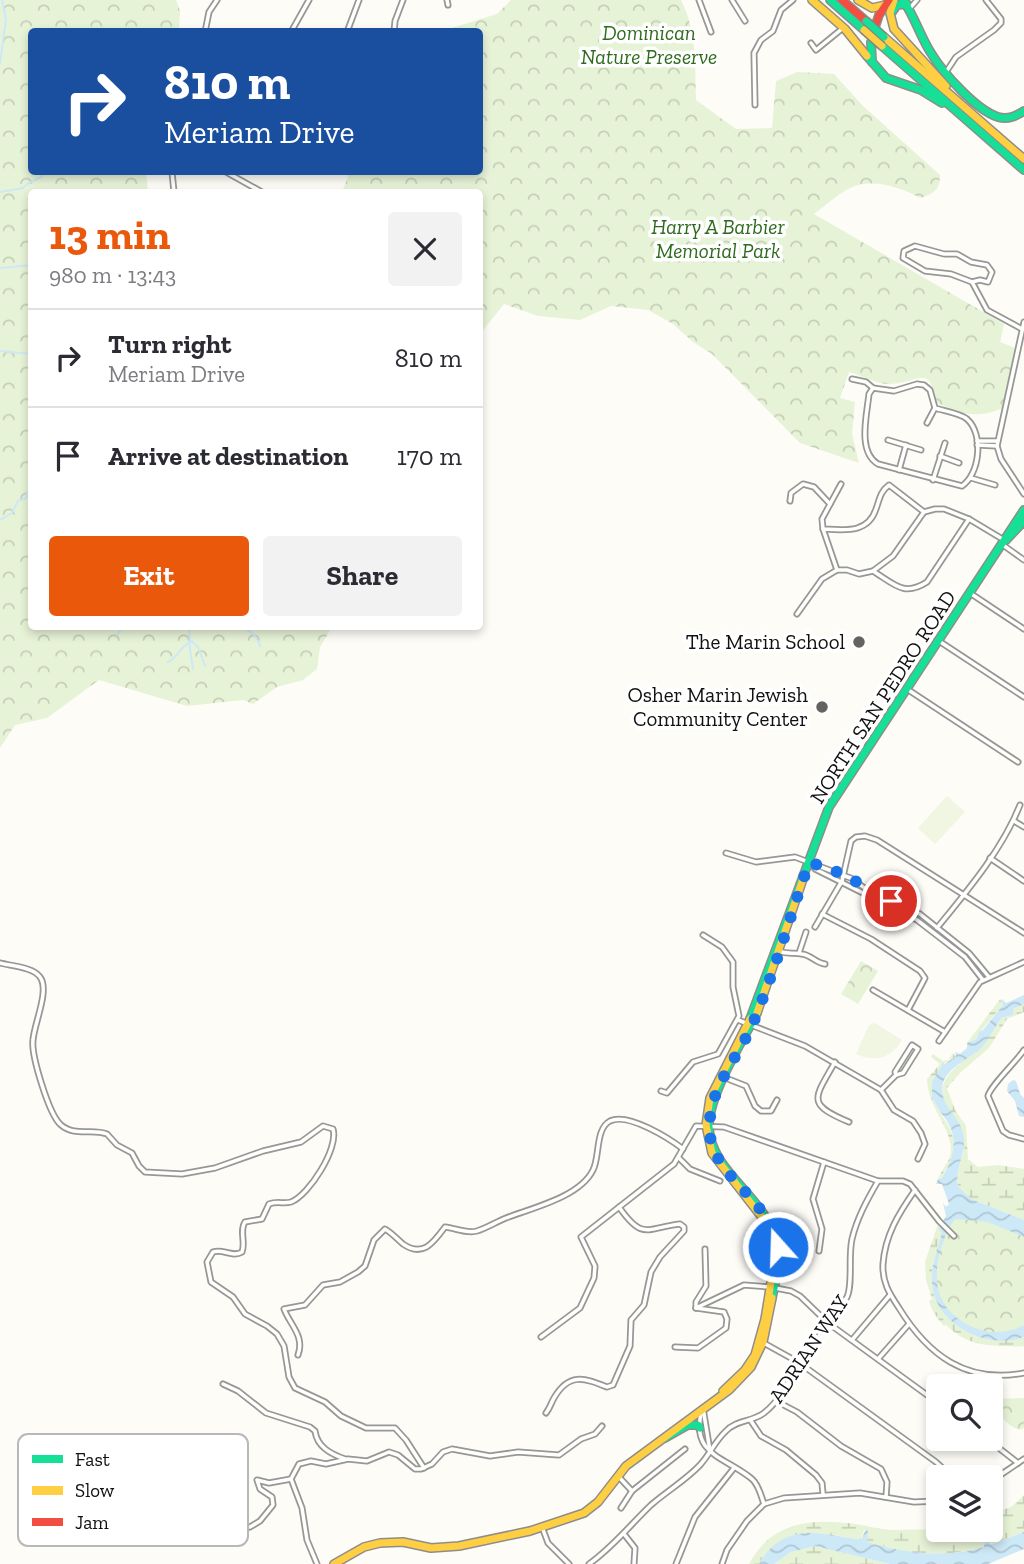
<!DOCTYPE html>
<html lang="en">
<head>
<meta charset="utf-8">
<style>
	:root { --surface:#fff; --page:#f2f2f3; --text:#2b2b33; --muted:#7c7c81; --line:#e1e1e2; --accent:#ea580c }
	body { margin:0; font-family:"Zilla Slab",serif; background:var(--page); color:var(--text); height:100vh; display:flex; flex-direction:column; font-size:26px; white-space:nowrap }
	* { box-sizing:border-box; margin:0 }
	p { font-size:23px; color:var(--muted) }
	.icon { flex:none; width:38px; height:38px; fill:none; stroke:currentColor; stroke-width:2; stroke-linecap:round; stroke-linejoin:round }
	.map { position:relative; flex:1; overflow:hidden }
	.details { position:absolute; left:28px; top:189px; width:455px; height:441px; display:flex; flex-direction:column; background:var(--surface); border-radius:7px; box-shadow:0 4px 10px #0003 }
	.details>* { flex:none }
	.guide { position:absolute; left:28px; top:28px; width:455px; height:147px; border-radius:7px; box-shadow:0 4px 10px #0003; background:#1a4fa0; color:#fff; overflow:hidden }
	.buttons { position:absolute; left:926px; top:1374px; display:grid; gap:14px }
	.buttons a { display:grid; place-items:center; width:77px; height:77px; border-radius:7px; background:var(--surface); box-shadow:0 4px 10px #0003; font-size:35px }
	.pin { position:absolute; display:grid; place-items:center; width:60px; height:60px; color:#fff; margin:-30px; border:4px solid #fff; border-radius:50%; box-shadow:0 2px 7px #0007 }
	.me { position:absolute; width:77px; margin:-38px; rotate:340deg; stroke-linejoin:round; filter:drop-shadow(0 0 5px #0008) }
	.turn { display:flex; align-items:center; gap:24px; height:147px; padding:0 21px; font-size:32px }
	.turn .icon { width:91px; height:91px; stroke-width:2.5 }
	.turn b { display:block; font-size:49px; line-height:60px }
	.round { display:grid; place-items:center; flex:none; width:74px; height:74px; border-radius:7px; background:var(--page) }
	.headline { display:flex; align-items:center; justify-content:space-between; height:119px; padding:0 21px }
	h1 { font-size:42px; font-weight:800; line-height:52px; color:var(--accent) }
	.cta { display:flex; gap:14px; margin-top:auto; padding:14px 21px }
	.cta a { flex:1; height:80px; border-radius:7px; background:var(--accent); color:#fff; font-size:28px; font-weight:800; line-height:80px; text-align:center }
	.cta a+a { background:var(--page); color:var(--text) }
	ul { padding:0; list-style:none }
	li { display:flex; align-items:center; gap:21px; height:98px; padding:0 21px; border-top:2px solid var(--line) }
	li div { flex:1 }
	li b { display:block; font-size:26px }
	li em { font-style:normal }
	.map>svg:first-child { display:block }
	.wetland { fill:url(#wetland-marsh) }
	.park { fill:url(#park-crowns) }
	.pitch { fill:#f0f6e1 }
	.water { fill:url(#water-waves) }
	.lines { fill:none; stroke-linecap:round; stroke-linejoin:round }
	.stream { stroke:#cde8f7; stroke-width:2 }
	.street-casing { stroke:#979795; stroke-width:7 }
	.fast-casing { stroke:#8e8d8b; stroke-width:10 }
	.slow-casing { stroke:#8e8d8b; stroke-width:10 }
	.jam-casing { stroke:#8e8d8b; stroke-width:10 }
	.street { stroke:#fffffe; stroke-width:3.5 }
	.fast { stroke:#16e098; stroke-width:7 }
	.slow { stroke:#ffcf43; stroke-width:7 }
	.jam { stroke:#f24e42; stroke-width:7 }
	.fast-bridge-casing { stroke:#858482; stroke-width:10; stroke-linecap:butt }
	.slow-bridge-casing { stroke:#858482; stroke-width:10; stroke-linecap:butt }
	.fast-bridge { stroke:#16e098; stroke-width:7 }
	.slow-bridge { stroke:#ffcf43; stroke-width:7 }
	.route { stroke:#1a73e8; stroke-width:12; stroke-dasharray:0 21.6 }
	.poi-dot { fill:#646362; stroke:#fff; stroke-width:2.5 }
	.labels { text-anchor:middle; stroke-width:7; stroke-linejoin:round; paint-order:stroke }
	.park-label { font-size:21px; font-style:italic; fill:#2f6b1f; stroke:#fff }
	.poi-label { font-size:21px; fill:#111; stroke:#fff; text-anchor:end }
	.street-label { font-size:21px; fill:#111; stroke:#fff }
	.key { fill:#fff; stroke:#b8b8b8; stroke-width:2 }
	.key-label { font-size:19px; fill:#111 }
</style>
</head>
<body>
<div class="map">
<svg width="1024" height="1564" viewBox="0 0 1024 1564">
	<defs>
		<pattern id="wetland-marsh" width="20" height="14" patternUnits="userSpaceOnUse" patternTransform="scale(1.75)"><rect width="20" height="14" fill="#e7f3d7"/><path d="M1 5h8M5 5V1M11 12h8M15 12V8" fill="none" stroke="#c5cfb8"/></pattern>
		<pattern id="park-crowns" width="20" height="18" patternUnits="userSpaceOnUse" patternTransform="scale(1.75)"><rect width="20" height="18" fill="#e7f3d7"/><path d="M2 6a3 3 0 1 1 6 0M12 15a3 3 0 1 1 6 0" fill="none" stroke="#c5cfb8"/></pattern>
		<pattern id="water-waves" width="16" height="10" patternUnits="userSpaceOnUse" patternTransform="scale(1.75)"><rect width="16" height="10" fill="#cde8f7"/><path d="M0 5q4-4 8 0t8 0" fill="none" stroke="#afc6d3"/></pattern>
	</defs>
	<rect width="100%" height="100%" fill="#fdfcf7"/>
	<g class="wetland">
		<polygon points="1000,999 1003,1005 979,1033 977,1039 967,1043"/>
		<path d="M1024,1004V1012L1007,1019L989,1048L961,1072L947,1088L955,1110L966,1126L968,1159L978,1167L998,1165L1024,1169V1220L971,1199L958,1186C955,1170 966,1155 963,1139C961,1118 947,1112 943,1096C937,1073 974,1056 987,1040C993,1033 996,1025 1002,1018L1013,1015V1009Z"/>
		<path d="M953,1053L956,1056L943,1064L932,1082C930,1125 975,1124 941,1179H938C941,1171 946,1166 949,1159C959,1135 927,1109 927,1079L940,1064L931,1057L933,1054L943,1061L948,1060Z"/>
		<path d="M938,1224L943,1233C938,1249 931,1265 932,1282C933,1324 987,1351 1024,1337V1346C1018,1347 1013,1346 1007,1346C981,1346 965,1343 946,1325L944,1326C938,1319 931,1310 929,1301L932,1299L926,1280L925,1262Z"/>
		<path d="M1024,1495V1532L992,1544L985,1538L984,1547C941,1559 909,1553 866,1542L868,1531L864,1530L861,1540C823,1533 782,1522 759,1564H749C772,1521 812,1518 856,1524C868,1526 881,1530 894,1530C926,1529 958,1530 990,1530L991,1514L1011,1507Z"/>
		<polygon points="815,1546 890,1564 774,1564 791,1552"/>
	</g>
	<g class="park">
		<polygon points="0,0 176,0 180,11 179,31 32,32 32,172 146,172 148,192 32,192 32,626 332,627 320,647 317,669 303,680 277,687 253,704 243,700 187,706 99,680 47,718 15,725 0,748"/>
		<path d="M511,0H681C697,31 695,66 696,100L736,129L772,128L776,81L797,72L834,74L863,106L940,175C940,190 934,193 921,198C901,188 873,177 850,188C838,194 825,206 814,214L1004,324L1000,342L1018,349L1005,407C980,419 961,415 937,403C929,364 920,382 892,384C878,385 863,376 849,372L840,398L855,402L852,433L859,463L800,443L712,354L693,342L673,324L648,310L611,306L580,320L538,316L504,304L480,334V351V192H342L350,172H480V32L442,31L497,14Z"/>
		<polygon points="861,961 878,971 858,1004 841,994"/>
		<polygon points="957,1206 1024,1226 1024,1333 1011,1340 968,1330 940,1306 934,1272 938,1240"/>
		<path d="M1024,1398V1428L1019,1430C1006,1425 1001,1415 991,1407V1399Z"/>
	</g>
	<g class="pitch">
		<polygon points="947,796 965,812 935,844 918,828"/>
		<path d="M875,1023L902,1040C891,1058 875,1063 856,1054L869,1025Z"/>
	</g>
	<g class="water">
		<path d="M1024,995V1004L1013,1009V1015L1002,1018C995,1026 991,1036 984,1045C971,1060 936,1070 943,1096C947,1111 963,1121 964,1139C965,1155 955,1170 958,1186L971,1199L1024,1220V1237L988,1222L955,1219C942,1237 932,1270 939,1292C949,1325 994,1343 1024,1325V1337C987,1351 933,1324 932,1282C931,1265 938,1249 942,1233L939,1229L946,1216L943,1203L946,1207L949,1204L942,1184H936L938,1179H941C951,1164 959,1142 949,1125C945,1116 937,1110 934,1100H932V1082L943,1063L945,1064L956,1056L955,1052L960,1054L967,1048V1043L977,1039L979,1032L983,1030L1003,1005L1001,1000L1002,999L1006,1003Z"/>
		<polygon points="1013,1080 1016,1081 1020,1094 1024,1098 1024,1117 1019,1116 1015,1101 1007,1091 1008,1084"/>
		<path d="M866,1529L868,1531L867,1542C907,1553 943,1559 984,1547L985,1537H988L990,1544H993L1024,1532V1549L988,1564H890L815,1546L791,1552L774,1564H759C783,1521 821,1533 861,1540Z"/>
	</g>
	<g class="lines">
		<g class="stream">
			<polyline points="0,63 6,19 2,0"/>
			<path d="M0,192L23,188C29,180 40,181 46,172"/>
			<polyline points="0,268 32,265"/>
			<polyline points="0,351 32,354"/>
			<polyline points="0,520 12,513 18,501 26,498 27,493 32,491"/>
			<path d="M240,626C249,630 258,636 260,646"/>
			<polyline points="117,635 123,626"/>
			<polyline points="191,641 198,647 205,666"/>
			<polyline points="189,642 193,669"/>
			<path d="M168,662C178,657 181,646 190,642L189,626"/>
		</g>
		<defs>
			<g id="street">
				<polyline points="447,0 448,5"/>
				<polyline points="699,0 711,32"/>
				<polyline points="732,0 745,21"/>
				<polyline points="910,8 917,0"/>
				<polyline points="205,32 209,12 217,0"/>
				<polyline points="291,32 309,0"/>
				<polyline points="347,32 359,0"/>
				<polyline points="394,32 395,21 403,0"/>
				<polyline points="811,43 816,50 843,28"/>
				<polyline points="946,72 956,57 994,30 1001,23 1001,19 986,0"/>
				<polyline points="755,105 754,53 761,40 773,31 781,10 793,0"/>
				<polyline points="172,172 174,192"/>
				<polyline points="226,172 262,192"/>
				<polygon points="915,246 944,254 957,254 971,262 987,265 992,272 988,282 980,280 972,282 951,274 925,271 903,258 904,251"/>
				<polyline points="972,282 987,310 1022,329"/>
				<polyline points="1024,322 997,446 1001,459 1024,494"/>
				<polyline points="852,379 866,382 873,388"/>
				<path d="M917,384L924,385L930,390L935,408C944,411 960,413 967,419C984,434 980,474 962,486L878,464C857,452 867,414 869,394L873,388L894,391Z"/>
				<polyline points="927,423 935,408"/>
				<polyline points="888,440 921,450"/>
				<polyline points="977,441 997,441"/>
				<polyline points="977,445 997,446"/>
				<polyline points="940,456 959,463"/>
				<polyline points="899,470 906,445"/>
				<polyline points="971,478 995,485"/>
				<polyline points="933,480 945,443"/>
				<polyline points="790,501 791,493 803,484 814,487 830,504"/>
				<path d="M823,529C844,530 868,534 876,509C880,498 880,492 889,485L924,512"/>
				<polyline points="1003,545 1024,560"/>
				<polyline points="837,570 823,529 822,519 841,484"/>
				<path d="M873,571C894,584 904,597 927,582L969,519"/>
				<polyline points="970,593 1024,629"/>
				<polyline points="797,614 822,579 837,570 847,570 859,574 873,571 893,556 924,512 935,509 944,509 969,519 1004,540"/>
				<polyline points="939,641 1024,697"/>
				<polyline points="907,689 1018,762"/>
				<polyline points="1014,821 1024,827"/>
				<polyline points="726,853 756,862 795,857 853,879 863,887 920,914 969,953 989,977"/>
				<polyline points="990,858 1024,881"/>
				<polyline points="811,864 815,869 917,920 965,957 983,980"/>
				<polyline points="822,914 871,939 920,971 925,978 908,1010"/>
				<polyline points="815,927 842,881 851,841 856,837 865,836 877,840 1024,933"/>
				<path d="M937,928C968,890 1002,850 1020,805"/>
				<path d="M778,951C789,955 793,952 802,954C811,955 816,963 825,964"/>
				<polyline points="799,953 806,932"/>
				<path d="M0,963C11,966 33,967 40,977C50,990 34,1024 33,1040C31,1055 49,1115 61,1125C75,1137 92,1128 107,1134L117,1145L132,1153L139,1166L145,1172L182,1174L215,1168L263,1151L301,1142L323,1126L333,1129C339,1148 309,1195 291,1202C284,1204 277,1201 269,1204L262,1219L245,1222C239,1231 246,1242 242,1252C232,1258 223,1248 213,1252L207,1262L211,1282L233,1297L245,1314L267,1326L277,1334L284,1346L289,1377L295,1388L325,1402L341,1416L366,1428H395L406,1440L424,1468"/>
				<polyline points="873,990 945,1032"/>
				<polyline points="738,1020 805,1046 881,1090 894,1110 913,1121 921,1133 925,1144 918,1159"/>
				<polyline points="939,1041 980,982 1024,962"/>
				<path d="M1024,1050C1016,1062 990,1086 988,1096L1003,1131L1009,1135L1024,1139"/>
				<path d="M835,1062C814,1099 806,1104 849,1122"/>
				<polyline points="723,1077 746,1086 755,1106 761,1111 771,1111 777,1100"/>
				<polyline points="881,1090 896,1075 903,1073 918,1049 912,1045 895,1072 896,1075"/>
				<polyline points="661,1091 667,1093 693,1062 718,1054 739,1016 733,987 733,962 722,947 703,935"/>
				<polyline points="679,1158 690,1169 720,1181"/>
				<path d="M915,1190C899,1213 885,1235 883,1264C882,1282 889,1293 899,1308C928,1355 966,1384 1024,1373"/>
				<polyline points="819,1251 822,1229 813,1199 824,1162"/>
				<polyline points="696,1308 744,1285 770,1287 791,1291 800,1296 828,1323 938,1403"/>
				<polyline points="696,1308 696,1302 706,1286 705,1249"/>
				<polyline points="541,1337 580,1308 594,1278 595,1266 581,1237 674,1164 696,1126 724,1127 878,1181 903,1181 910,1184 939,1221 954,1236"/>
				<polyline points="852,1340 890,1295"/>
				<polyline points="762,1342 798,1362 936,1462 946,1471 949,1477"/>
				<polyline points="675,1347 698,1348 726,1328 727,1319 724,1312 696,1308"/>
				<path d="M298,1355C305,1336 290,1325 284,1309L305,1305L323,1285L340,1282L358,1272L365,1266L374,1240L385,1229C392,1233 397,1239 403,1244C423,1258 434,1242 445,1227C455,1228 467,1234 477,1231C487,1228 496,1222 506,1218C532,1208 580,1197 593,1170C600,1157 595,1129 610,1121C628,1112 670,1139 683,1149"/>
				<polyline points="878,1359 909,1324"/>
				<path d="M223,1384L238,1391L266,1413L310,1427L315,1431C317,1447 331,1454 345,1459"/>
				<polyline points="776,1401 797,1412 841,1446 881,1469 887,1482 886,1497"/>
				<polyline points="703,1408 710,1451"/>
				<path d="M702,1410C689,1455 726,1457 752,1479C759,1485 761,1496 764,1504"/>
				<path d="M546,1413C550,1408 551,1403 554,1398C569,1372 584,1378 607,1387L613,1385L630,1346L631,1320L644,1305L651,1272L660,1257L684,1231V1227L680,1224C646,1228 643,1241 619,1207"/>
				<polyline points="751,1421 761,1436 786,1450 816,1475 822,1483 823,1494"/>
				<polyline points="986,1438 1018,1463"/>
				<polyline points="618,1476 632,1491"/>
				<polyline points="990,1482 1024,1459"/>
				<polyline points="621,1508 632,1491 685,1449"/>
				<polyline points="250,1527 260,1521 273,1505 272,1497 260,1489 257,1480 269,1483 291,1479"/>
				<polyline points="542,1527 548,1543 569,1564"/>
				<polyline points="624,1534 635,1548 634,1564"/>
				<polyline points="317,1564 307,1540 302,1508 291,1479 299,1464 311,1461 326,1464 348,1459 367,1461 389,1452 398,1455 415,1469 421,1469 432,1464 443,1452 452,1449 490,1456 518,1452 559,1455 581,1439 595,1434 602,1426"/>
				<path d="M589,1564C613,1547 630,1525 651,1505C667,1491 686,1480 700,1465C710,1454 715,1441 726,1431C736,1420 752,1422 764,1413C790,1393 800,1350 821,1324C829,1315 842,1308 847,1297C853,1285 848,1256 852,1239C857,1218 867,1200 878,1181"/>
				<polyline points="676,1564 695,1517 734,1468"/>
				<polyline points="722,1564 727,1550 747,1521 764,1504 784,1498 860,1493 914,1502 938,1501"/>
			</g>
			<g id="fast">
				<polyline points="830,0 864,30"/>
				<path d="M903,0C915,17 920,36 931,53C943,73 976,110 998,117C1008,120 1016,116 1024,111"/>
				<polyline points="892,12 897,5 907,4"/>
				<polyline points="871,42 872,62"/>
				<polyline points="882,46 1024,170"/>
				<polyline points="867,56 886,78 921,90 942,103"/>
				<polyline points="1006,540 1024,521"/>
				<path d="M757,1013C742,1042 709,1094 709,1126C709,1172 769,1198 777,1245C781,1262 775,1281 772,1298"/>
				<polyline points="750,1019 829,807 1024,510"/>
				<polyline points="665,1438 688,1425 698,1425 700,1428"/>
			</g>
			<g id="slow">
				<polyline points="812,0 845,29 867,56"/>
				<polyline points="858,0 872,8 885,5"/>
				<polyline points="894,0 890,13 894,29 946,86"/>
				<polyline points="884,37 1024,159"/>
				<polyline points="757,1013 803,879"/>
				<polyline points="723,1391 745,1370 755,1355 765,1319 775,1258 774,1240 768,1225 712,1153 706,1125 710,1098 750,1019"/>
				<polyline points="334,1564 364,1547 380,1543 403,1542 431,1548 459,1546 530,1531 584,1513 598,1502 626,1466 729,1390 751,1367 763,1342 772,1298"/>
			</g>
			<g id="jam">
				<polyline points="842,0 866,21"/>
				<polyline points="874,30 879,15 889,0"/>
			</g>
		</defs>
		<use href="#street" class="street-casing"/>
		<use href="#fast" class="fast-casing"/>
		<use href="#slow" class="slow-casing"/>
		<use href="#jam" class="jam-casing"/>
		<use href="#street" class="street"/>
		<use href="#fast" class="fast"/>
		<use href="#slow" class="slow"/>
		<use href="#jam" class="jam"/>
		<defs>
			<polyline id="fast-bridge" points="866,21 884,37"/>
			<polyline id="slow-bridge" points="864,30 882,46"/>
		</defs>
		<use href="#fast-bridge" class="fast-bridge-casing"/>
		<use href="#slow-bridge" class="slow-bridge-casing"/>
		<use href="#fast-bridge" class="fast-bridge"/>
		<use href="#slow-bridge" class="slow-bridge"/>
	</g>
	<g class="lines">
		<path class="route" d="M778,1247C768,1199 721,1181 711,1141C708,1128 710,1111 714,1099C723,1072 742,1049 753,1023C775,971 790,916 809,863C839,868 865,888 891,901"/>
	</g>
	<g class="poi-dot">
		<circle cx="859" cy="642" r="7"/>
		<circle cx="822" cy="707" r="7"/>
	</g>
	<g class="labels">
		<g class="park-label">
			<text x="649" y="40">Dominican<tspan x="649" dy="24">Nature Preserve</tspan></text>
			<text x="718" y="234">Harry A Barbier<tspan x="718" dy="24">Memorial Park</tspan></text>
		</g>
		<g class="poi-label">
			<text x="845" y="649">The Marin School</text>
			<text x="808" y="702">Osher Marin Jewish<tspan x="808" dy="24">Community Center</tspan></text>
		</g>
		<g class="street-label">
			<text transform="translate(883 697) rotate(-57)" y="7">NORTH SAN PEDRO ROAD</text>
			<text transform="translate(809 1349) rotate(-56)" y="7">ADRIAN WAY</text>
		</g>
	</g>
	<rect x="18" y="1434" width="230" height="112" rx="10" class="key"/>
	<rect x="32" y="1455" width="31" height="8" fill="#16e098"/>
	<rect x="32" y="1486" width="31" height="9" fill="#ffcf43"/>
	<rect x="32" y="1518" width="31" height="8" fill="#f24e42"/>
	<g class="key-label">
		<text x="75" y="1466">Fast</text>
		<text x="75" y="1497">Slow</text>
		<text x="75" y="1529">Jam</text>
	</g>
</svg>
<div class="buttons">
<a><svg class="icon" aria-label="search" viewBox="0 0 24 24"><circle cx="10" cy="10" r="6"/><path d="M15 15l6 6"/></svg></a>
<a><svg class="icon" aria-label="layers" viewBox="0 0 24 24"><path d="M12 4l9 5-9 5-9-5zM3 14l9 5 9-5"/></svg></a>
</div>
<div class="pin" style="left:891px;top:901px;background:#d93025"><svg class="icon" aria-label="arrive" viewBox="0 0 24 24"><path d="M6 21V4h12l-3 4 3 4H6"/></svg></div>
<svg class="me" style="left:778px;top:1247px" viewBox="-20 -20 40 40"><circle r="17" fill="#1a73e8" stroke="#fff" stroke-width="3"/><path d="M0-11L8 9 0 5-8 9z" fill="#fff"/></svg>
<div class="guide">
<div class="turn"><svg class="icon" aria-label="right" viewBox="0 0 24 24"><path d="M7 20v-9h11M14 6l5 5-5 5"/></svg><div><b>810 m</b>Meriam Drive</div></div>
</div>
<section class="details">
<div class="headline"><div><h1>13 min</h1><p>980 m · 13:43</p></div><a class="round"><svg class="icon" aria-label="close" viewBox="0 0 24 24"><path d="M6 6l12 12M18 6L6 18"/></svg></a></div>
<ul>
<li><svg class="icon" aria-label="right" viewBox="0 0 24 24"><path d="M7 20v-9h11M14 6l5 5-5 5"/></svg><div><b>Turn right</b><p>Meriam Drive</p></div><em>810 m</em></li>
<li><svg class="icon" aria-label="arrive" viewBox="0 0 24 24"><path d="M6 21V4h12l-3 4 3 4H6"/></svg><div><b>Arrive at destination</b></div><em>170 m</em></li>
</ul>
<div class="cta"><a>Exit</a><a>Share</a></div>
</section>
</div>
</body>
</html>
